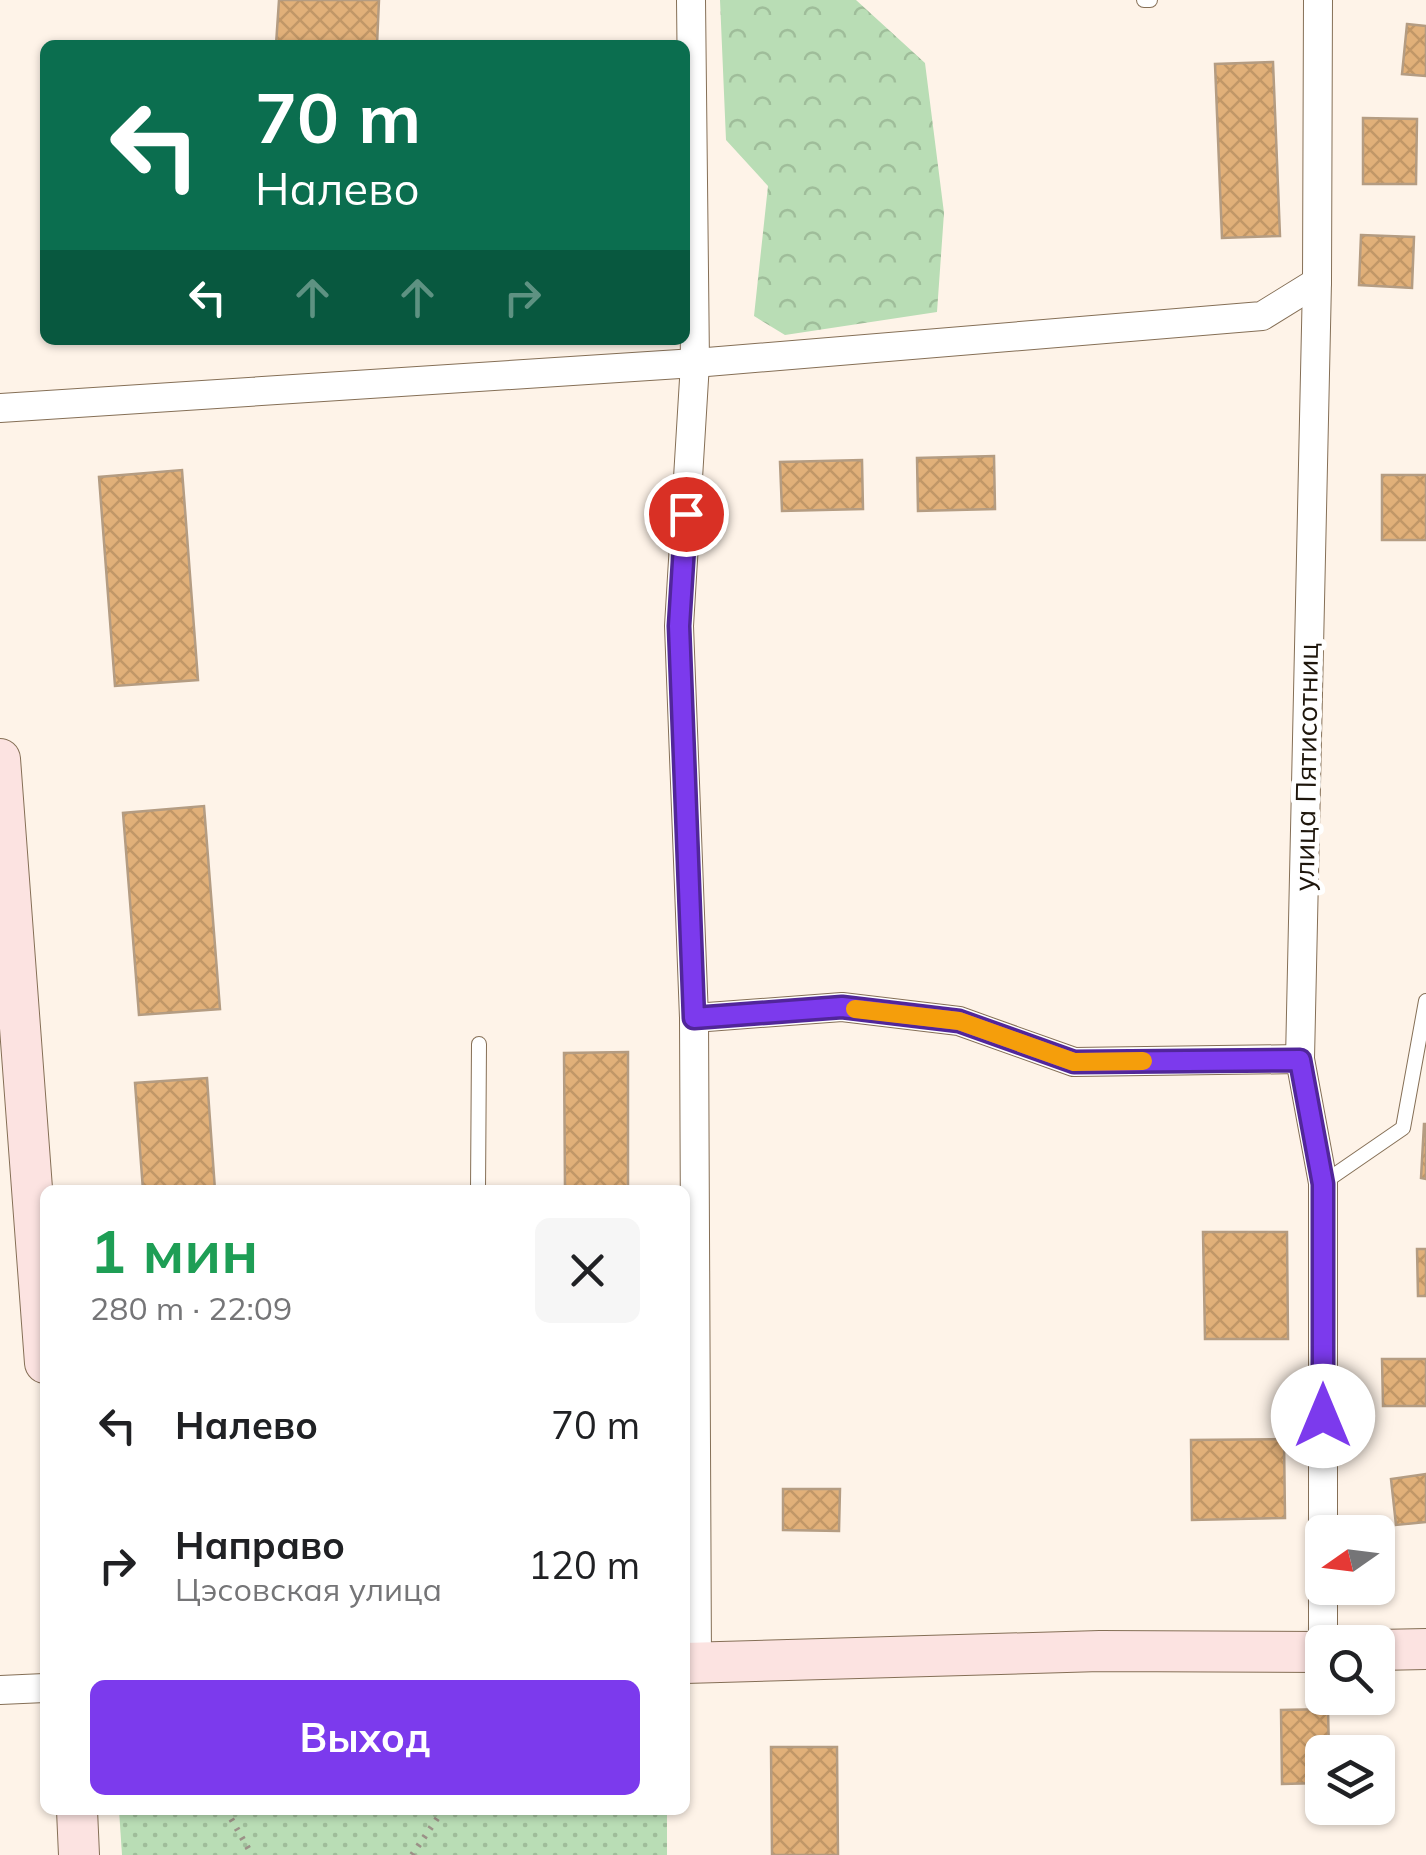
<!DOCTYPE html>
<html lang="ru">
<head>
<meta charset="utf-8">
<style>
	:root { --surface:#fff; --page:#f6f6f6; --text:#202124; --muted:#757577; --accent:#7c3aed }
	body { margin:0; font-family:Mulish,sans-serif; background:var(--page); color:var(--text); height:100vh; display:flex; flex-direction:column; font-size:38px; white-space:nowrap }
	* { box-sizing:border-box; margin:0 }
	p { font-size:32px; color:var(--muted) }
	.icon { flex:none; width:55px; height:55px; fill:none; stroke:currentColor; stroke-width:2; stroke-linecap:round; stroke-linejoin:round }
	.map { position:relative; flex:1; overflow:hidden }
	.panel { position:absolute; left:40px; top:1185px; width:650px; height:630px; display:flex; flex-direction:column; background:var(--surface); border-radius:15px; box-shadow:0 2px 8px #0004 }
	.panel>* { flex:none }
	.top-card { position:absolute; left:40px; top:40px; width:650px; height:305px; border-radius:15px; box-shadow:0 2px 8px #0004; background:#0b6e4f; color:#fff; overflow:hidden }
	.needle { width:65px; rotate:256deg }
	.fabs { position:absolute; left:1305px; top:1515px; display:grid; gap:20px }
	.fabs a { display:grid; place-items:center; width:90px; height:90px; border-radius:15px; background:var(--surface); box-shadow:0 2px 8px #0004; font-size:50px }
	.pin { position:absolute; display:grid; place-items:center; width:85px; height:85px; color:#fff; margin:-42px; border:5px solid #fff; border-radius:50%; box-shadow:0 2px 10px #0007 }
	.me { position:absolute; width:110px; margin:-55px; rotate:0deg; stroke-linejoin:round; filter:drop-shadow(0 0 8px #0008) }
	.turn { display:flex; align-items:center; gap:35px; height:210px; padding:0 50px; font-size:45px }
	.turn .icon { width:130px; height:130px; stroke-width:2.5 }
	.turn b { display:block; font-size:70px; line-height:85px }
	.lanes { display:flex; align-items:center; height:95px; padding:0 50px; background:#0003; justify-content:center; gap:50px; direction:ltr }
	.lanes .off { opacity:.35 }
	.round { display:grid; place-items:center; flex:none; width:105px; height:105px; border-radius:15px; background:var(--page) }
	.overview { display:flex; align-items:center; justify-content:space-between; height:170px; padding:0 50px }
	h1 { font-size:60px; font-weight:700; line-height:75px; color:#1e9e55 }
	.action { display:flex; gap:20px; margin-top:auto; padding:20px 50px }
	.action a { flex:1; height:115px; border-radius:15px; background:var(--accent); color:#fff; font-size:40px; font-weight:700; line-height:115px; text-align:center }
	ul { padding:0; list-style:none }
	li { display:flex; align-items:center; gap:30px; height:140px; padding:0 50px }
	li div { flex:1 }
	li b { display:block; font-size:38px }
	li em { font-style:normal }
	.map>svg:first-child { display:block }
	.grass { fill:url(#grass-dots) }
	.forest { fill:url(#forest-crowns) }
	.building { fill:url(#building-cross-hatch); stroke:#b49c82; stroke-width:2.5 }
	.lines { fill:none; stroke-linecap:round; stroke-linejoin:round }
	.lane-casing { stroke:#856f56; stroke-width:16 }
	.street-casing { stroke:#856f56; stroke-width:30 }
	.secondary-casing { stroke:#856f56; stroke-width:42 }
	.path { stroke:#9b9187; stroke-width:6; stroke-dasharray:2.5 8; stroke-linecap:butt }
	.lane { stroke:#fff; stroke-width:14 }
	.street { stroke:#fff; stroke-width:28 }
	.secondary { stroke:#fce3e1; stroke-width:40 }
	.route-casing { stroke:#51269a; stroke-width:25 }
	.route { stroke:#7c3aed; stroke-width:18 }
	.slow { stroke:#f59e0b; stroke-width:18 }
	.labels { text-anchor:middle; stroke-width:10; stroke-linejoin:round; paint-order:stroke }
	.street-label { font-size:28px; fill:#1e160c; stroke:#fff }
</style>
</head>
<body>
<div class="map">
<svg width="1426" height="1855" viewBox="0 0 1426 1855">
	<defs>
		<pattern id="grass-dots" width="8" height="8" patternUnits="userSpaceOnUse" patternTransform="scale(2.5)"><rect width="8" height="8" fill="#b9ddb5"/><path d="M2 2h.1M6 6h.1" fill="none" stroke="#9fbd9a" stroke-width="1.8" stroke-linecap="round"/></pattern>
		<pattern id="forest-crowns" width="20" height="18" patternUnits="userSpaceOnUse" patternTransform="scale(2.5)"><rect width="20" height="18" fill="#b9ddb5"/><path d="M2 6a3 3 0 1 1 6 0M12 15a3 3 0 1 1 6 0" fill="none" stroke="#9fbd9a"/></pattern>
		<pattern id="building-cross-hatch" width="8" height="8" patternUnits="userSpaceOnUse" patternTransform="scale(2.5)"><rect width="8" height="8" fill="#e1b079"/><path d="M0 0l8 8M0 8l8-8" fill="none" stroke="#c19767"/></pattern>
	</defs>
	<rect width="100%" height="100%" fill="#fef3e8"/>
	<polygon class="grass" points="119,1810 667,1810 667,1855 122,1855"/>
	<polygon class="forest" points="720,0 856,0 925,63 944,213 937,312 785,335 754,316 768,186 726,140"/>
	<g class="building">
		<polygon points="279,0 379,0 377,45 276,45"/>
		<polygon points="1407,24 1426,26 1426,76 1402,74"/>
		<polygon points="1273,62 1280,236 1222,238 1215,64"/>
		<polygon points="1363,118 1417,119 1416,184 1363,184"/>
		<polygon points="1361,235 1414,237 1412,288 1359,285"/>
		<polygon points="994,456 995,509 918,511 917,458"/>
		<polygon points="862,460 863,509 782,511 780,462"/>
		<polygon points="182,470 198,680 115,686 99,477"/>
		<rect x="1382" y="475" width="44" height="65"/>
		<polygon points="204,806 220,1009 139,1015 123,813"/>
		<polygon points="628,1052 628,1190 565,1190 564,1053"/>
		<polygon points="207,1078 215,1190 143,1190 135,1083"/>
		<polygon points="1424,1124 1426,1124 1426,1179 1421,1178"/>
		<polygon points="1203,1232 1287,1232 1288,1339 1205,1339"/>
		<polygon points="1417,1249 1426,1249 1426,1296 1418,1296"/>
		<polygon points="1382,1359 1426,1359 1426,1406 1383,1406"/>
		<polygon points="1284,1439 1285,1518 1192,1520 1191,1440"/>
		<polygon points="1426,1474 1426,1522 1396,1525 1391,1479"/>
		<polygon points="783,1489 840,1489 839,1531 783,1530"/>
		<polygon points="1328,1709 1329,1752 1322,1752 1322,1783 1282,1784 1281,1710"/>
		<polygon points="771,1747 837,1747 838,1855 772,1855"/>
	</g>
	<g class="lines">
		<defs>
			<g id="lane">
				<polyline points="1144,0 1150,0"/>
				<polyline points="1323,1183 1403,1128 1426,1001"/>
				<polyline points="478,1190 479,1044"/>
			</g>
			<g id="street">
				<polyline points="691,0 695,363 679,626 694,1018 697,1663"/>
				<polyline points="1318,0 1317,282 1300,1059 1323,1183 1323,1532"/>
				<polyline points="0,408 695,363 1262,316 1317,282"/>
				<polyline points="694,1018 842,1007 959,1021 1074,1062 1300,1059"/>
				<polyline points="1323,1642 1323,1588"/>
				<polyline points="0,1690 45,1688"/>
			</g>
			<g id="secondary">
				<polyline points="0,759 45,1363"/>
				<polyline points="1378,1650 1426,1649"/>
				<polyline points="685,1663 1100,1651 1322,1652"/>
				<polyline points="77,1810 79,1855"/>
			</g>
		</defs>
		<use href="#lane" class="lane-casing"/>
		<use href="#street" class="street-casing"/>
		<use href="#secondary" class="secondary-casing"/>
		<g class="path">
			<polyline points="226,1810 252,1855"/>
			<polyline points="412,1855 443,1810"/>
		</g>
		<use href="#lane" class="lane"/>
		<use href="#street" class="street"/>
		<use href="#secondary" class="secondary"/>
	</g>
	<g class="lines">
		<defs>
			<polyline id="route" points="686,514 679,626 694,1018 842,1007 959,1021 1074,1062 1300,1060 1323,1184 1323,1416"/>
		</defs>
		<use href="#route" class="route-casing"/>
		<use href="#route" class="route"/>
		<polyline class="slow" points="855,1009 959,1021 1074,1062 1143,1061"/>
	</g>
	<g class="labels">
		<g class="street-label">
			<text transform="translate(1306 767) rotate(-89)" y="10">улица Пятисотниц</text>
		</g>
	</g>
</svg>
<div class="fabs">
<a><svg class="needle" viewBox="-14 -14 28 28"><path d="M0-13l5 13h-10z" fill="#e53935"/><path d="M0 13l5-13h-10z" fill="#757577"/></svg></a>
<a><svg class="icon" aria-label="search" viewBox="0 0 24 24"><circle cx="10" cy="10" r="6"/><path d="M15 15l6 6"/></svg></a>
<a><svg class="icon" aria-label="layers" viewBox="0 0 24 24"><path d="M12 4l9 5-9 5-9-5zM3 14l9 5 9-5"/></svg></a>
</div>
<div class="pin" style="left:686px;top:514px;background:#d93025"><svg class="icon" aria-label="arrive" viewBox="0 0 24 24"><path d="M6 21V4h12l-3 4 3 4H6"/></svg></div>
<svg class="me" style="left:1323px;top:1416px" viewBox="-20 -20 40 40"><circle r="19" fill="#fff"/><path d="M0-13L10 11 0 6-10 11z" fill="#7c3aed"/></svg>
<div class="top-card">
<div class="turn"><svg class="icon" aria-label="left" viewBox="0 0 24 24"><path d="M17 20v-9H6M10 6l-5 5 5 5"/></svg><div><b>70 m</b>Налево</div></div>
<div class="lanes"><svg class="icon" aria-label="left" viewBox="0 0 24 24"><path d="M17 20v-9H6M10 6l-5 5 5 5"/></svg><svg class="icon off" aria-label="ahead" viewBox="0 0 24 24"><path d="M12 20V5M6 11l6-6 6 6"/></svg><svg class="icon off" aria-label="ahead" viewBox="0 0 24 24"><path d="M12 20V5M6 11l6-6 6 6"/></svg><svg class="icon off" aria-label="right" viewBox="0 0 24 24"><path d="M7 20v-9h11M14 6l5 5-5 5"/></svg></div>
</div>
<section class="panel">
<div class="overview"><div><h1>1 мин</h1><p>280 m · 22:09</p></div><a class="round"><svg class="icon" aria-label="close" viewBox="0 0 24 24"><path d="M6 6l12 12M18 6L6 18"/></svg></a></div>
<ul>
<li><svg class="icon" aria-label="left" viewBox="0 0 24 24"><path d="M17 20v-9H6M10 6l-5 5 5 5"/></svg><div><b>Налево</b></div><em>70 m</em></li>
<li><svg class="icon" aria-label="right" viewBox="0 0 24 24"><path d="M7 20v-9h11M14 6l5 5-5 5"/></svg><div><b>Направо</b><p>Цэсовская улица</p></div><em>120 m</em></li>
</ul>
<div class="action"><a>Выход</a></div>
</section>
</div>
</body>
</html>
